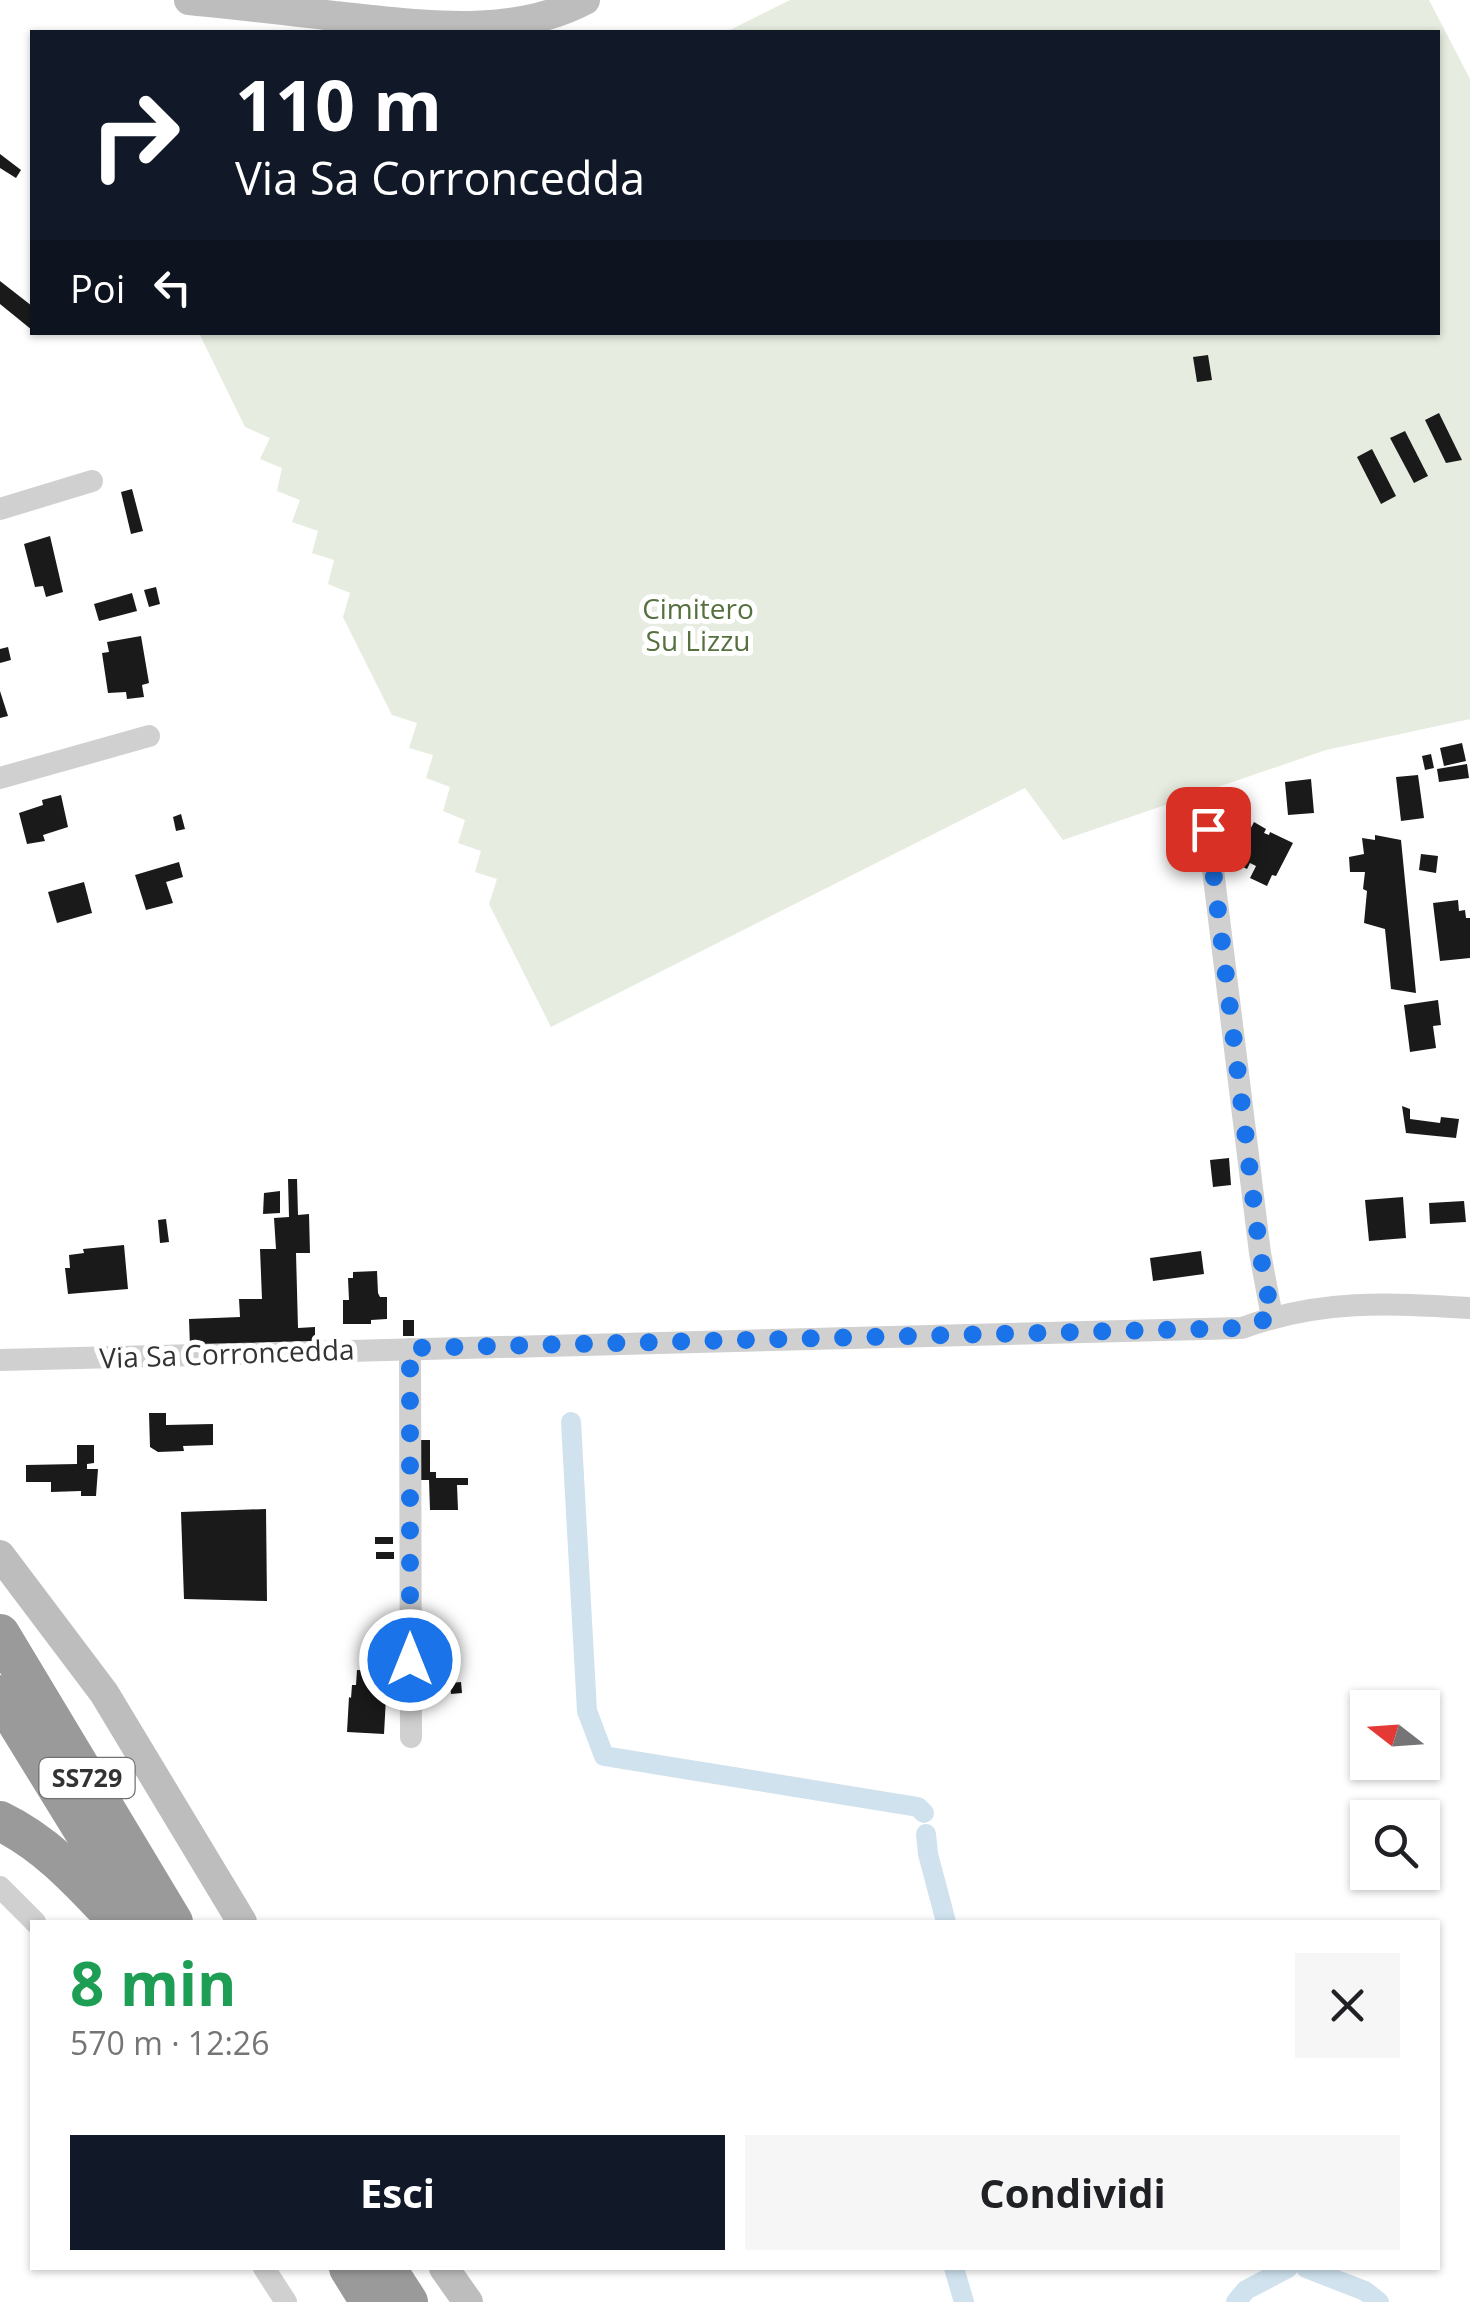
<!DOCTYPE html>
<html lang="it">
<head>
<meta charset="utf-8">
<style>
	:root { --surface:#fff; --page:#f6f6f6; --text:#202124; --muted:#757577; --accent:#111827 }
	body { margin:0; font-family:"Open Sans",sans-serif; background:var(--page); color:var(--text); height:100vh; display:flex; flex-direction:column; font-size:38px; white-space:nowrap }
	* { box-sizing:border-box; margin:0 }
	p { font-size:32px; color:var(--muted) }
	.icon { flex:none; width:55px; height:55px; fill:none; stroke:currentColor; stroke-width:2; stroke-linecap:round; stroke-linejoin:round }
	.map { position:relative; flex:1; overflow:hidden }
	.sheet { position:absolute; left:30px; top:1920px; width:1410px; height:350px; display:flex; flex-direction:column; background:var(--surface); border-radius:0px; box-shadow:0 2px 8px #0004 }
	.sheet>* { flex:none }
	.guide { position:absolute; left:30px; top:30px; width:1410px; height:305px; border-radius:0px; box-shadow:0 2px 8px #0004; background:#111827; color:#fff; overflow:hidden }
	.needle { width:65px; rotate:287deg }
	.tools { position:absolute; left:1350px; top:1690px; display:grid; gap:20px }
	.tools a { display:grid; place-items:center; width:90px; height:90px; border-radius:0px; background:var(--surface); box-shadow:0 2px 8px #0004; font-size:50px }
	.pin { position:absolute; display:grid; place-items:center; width:85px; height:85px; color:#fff; margin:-42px; border-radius:20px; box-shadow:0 5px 15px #0006 }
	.me { position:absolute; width:110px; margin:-55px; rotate:0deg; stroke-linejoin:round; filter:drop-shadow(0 0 8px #0008) }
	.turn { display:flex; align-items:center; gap:35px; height:210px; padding:0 40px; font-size:45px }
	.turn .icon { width:130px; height:130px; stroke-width:2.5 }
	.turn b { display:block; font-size:70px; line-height:85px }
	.then { display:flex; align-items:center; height:95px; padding:0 40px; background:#0003; gap:20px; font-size:38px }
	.round { display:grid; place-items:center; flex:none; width:105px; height:105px; border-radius:0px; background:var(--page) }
	.head { display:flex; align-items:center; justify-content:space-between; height:170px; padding:0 40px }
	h1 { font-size:60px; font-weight:700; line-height:75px; color:#1e9e55 }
	.button { display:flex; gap:20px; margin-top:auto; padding:20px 40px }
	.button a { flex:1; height:115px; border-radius:0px; background:var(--accent); color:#fff; font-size:40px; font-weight:700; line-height:115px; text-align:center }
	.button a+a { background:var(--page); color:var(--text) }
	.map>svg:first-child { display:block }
	.green { fill:#e6ecdf }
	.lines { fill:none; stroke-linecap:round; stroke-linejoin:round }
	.canal { stroke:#cfe2ee; stroke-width:20 }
	.building { fill:#1a1a1a }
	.street { stroke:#d0d0d0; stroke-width:22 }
	.secondary { stroke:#bdbdbd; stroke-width:30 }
	.highway { stroke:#9a9a9a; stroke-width:40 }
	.route { stroke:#1a73e8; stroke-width:18; stroke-dasharray:0 32.4 }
	.labels { text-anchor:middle; stroke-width:10; stroke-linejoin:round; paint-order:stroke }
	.shield { fill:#fff; stroke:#707070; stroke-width:2.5 }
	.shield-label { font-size:25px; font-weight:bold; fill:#333 }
	.park-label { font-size:28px; fill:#56703f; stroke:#fff }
	.street-label { font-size:28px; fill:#333; stroke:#fff }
</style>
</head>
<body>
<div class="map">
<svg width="1470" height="2302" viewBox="0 0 1470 2302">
	<rect width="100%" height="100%" fill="#fff"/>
	<polygon class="green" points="790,0 1429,0 1470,79 1470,719 1326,750 1063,840 1025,788 551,1027 489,904 497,879 475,872 481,851 458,843 465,820 443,811 450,787 426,778 433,755 409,748 417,723 392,715 343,617 350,593 328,584 334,560 312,553 318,531 292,522 300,500 277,491 282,468 260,459 270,438 245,427 199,333 1438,332 1438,32 726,32"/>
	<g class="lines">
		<g class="canal">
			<polyline points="571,1422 587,1711 604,1756 918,1807 924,1813"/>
			<polyline points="926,1834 928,1854 946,1922"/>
			<polyline points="954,2268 964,2302"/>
			<polyline points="1306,2268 1365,2291 1379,2302"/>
			<polyline points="1236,2302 1246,2290 1288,2268"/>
		</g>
	</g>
	<g class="building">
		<polygon points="0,154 21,170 16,178 0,168"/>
		<polygon points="0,281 32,306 32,330 0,304"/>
		<polygon points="1208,355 1212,380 1197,382 1193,357"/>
		<polygon points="1439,413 1462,460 1446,463 1425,420"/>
		<polygon points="1405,431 1428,476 1414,483 1390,438"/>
		<polygon points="1372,449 1396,496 1381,504 1357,457"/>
		<polygon points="132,489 143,531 131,534 121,492"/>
		<polygon points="50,536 63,592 46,597 43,586 35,587 24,544"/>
		<polygon points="156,587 160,604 149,607 144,590"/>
		<polygon points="132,593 137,611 99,621 94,604"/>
		<polygon points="141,636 149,683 142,685 144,697 127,699 126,692 108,693 102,653 109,652 107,642"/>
		<polygon points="8,647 11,660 0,663 0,649"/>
		<polygon points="0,691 8,716 0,718"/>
		<polygon points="1462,743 1466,761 1444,766 1440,748"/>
		<polygon points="1431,754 1434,768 1425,770 1422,756"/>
		<polygon points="1467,764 1469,778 1439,782 1437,769"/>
		<polygon points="1418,775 1424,818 1401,821 1396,777"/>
		<polygon points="1311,779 1314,813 1288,815 1285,782"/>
		<polygon points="1240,791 1243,806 1227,809 1224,794"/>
		<polygon points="61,795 68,827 43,835 45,841 27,844 19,813 43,805 42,800"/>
		<polygon points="181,814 185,829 176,831 173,817"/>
		<polygon points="1254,822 1266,829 1264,833 1269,835 1270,832 1293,843 1276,876 1272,875 1267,886 1250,878 1256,866 1250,863 1247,869 1233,862"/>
		<polygon points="1375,835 1401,840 1416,993 1391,989 1385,929 1364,923 1367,891 1363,889 1365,872 1350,872 1349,857 1364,854 1362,838 1375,840"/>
		<polygon points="1421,854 1438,856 1436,873 1419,870"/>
		<polygon points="179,862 183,877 166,882 173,903 146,910 135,875"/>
		<polygon points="84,882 92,913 57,923 48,892"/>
		<polygon points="1458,900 1459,911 1465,910 1466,918 1470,918 1470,958 1440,961 1433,903"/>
		<polygon points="1438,1000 1441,1025 1433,1026 1436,1048 1410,1052 1404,1005"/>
		<polygon points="1402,1106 1410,1109 1410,1119 1440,1123 1441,1117 1459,1119 1456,1138 1406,1133"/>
		<polygon points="1229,1158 1231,1185 1213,1187 1210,1160"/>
		<polygon points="288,1179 297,1179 298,1215 309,1214 310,1253 296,1253 298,1328 315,1327 315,1343 190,1347 189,1319 240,1317 239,1299 262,1299 260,1249 276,1249 274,1218 289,1217"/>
		<polygon points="280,1191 280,1213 263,1214 264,1193"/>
		<polygon points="1403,1197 1406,1238 1369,1241 1365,1200"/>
		<polygon points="1464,1201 1466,1222 1430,1224 1429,1203"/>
		<polygon points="166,1219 169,1242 160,1243 158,1220"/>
		<polygon points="124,1245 128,1289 68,1294 65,1268 70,1268 69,1255 84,1253 83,1249"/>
		<polygon points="1201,1251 1204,1274 1153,1281 1150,1258"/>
		<polygon points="377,1271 378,1293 380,1297 387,1297 387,1319 371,1320 371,1324 343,1324 343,1300 349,1300 348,1278 353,1278 353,1272"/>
		<rect x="403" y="1320" width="11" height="16"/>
		<polygon points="149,1413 166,1413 166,1425 213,1424 213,1445 183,1446 184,1451 158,1452 150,1447"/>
		<polygon points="414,1440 430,1440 430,1472 436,1472 436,1478 468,1478 468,1485 457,1485 458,1510 430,1510 429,1480 415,1480"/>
		<polygon points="77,1445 94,1445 94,1463 87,1464 87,1469 98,1469 96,1496 81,1496 81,1491 51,1492 51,1482 26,1482 26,1465 77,1464"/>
		<polygon points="266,1509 267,1601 184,1599 181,1512"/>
		<rect x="375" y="1537" width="18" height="7"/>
		<rect x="376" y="1552" width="18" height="7"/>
		<polygon points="386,1632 401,1633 401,1645 386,1644"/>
		<polygon points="357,1670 384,1671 384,1680 387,1680 384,1734 347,1732 349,1697 351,1698 352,1685 356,1685"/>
		<polygon points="461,1682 462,1693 451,1694 450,1683"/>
	</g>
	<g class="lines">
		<g class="street">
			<polyline points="0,509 92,481"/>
			<polyline points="0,778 149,736"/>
			<polyline points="1208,829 1260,1253 1272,1317"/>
			<polyline points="410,1349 411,1737"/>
			<path d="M0,1360L1242,1328C1321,1299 1388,1303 1470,1308"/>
			<polyline points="0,1887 35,1922"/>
			<polyline points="264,2268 286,2302"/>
		</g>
		<g class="secondary">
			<path d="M189,0C237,5 286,10 334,16C416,24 509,40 585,0"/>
			<polyline points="0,1555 104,1693 242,1922"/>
			<polyline points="444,2268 468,2302"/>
		</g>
		<g class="highway">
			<polyline points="0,1634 173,1922"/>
			<polyline points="0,1695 140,1922"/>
			<path d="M0,1821C48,1844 83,1884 119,1922"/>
			<polyline points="349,2268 370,2302"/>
			<polyline points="386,2268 408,2302"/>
		</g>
	</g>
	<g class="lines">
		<polyline class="route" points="410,1660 410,1348 1242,1328 1272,1317 1260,1253 1208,829"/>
	</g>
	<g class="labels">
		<rect class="shield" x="39.5" y="1758" width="95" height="40" rx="8"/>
		<g class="shield-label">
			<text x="87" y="1787">SS729</text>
		</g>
		<g class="park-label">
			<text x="698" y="619">Cimitero<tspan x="698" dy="32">Su Lizzu</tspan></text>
		</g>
		<g class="street-label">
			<text transform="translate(227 1354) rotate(-2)" y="10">Via Sa Corroncedda</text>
		</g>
	</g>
</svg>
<div class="tools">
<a><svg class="needle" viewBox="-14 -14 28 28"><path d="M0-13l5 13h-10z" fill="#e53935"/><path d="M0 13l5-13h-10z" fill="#757577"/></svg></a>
<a><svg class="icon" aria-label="search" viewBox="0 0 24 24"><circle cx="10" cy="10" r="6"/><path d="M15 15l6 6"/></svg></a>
</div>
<div class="pin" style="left:1208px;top:829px;background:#d93025"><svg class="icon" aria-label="arrive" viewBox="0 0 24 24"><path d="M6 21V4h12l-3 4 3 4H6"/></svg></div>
<svg class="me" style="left:410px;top:1660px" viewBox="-20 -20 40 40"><circle r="17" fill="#1a73e8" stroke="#fff" stroke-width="3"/><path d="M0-11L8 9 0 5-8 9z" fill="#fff"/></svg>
<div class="guide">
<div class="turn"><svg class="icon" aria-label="right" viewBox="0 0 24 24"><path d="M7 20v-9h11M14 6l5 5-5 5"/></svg><div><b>110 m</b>Via Sa Corroncedda</div></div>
<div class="then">Poi<svg class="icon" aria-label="left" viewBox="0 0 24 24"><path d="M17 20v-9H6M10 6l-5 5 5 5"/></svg></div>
</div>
<section class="sheet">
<div class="head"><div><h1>8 min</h1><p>570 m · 12:26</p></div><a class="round"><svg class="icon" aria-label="close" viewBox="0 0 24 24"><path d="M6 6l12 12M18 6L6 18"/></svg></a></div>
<div class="button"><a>Esci</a><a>Condividi</a></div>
</section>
</div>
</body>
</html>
